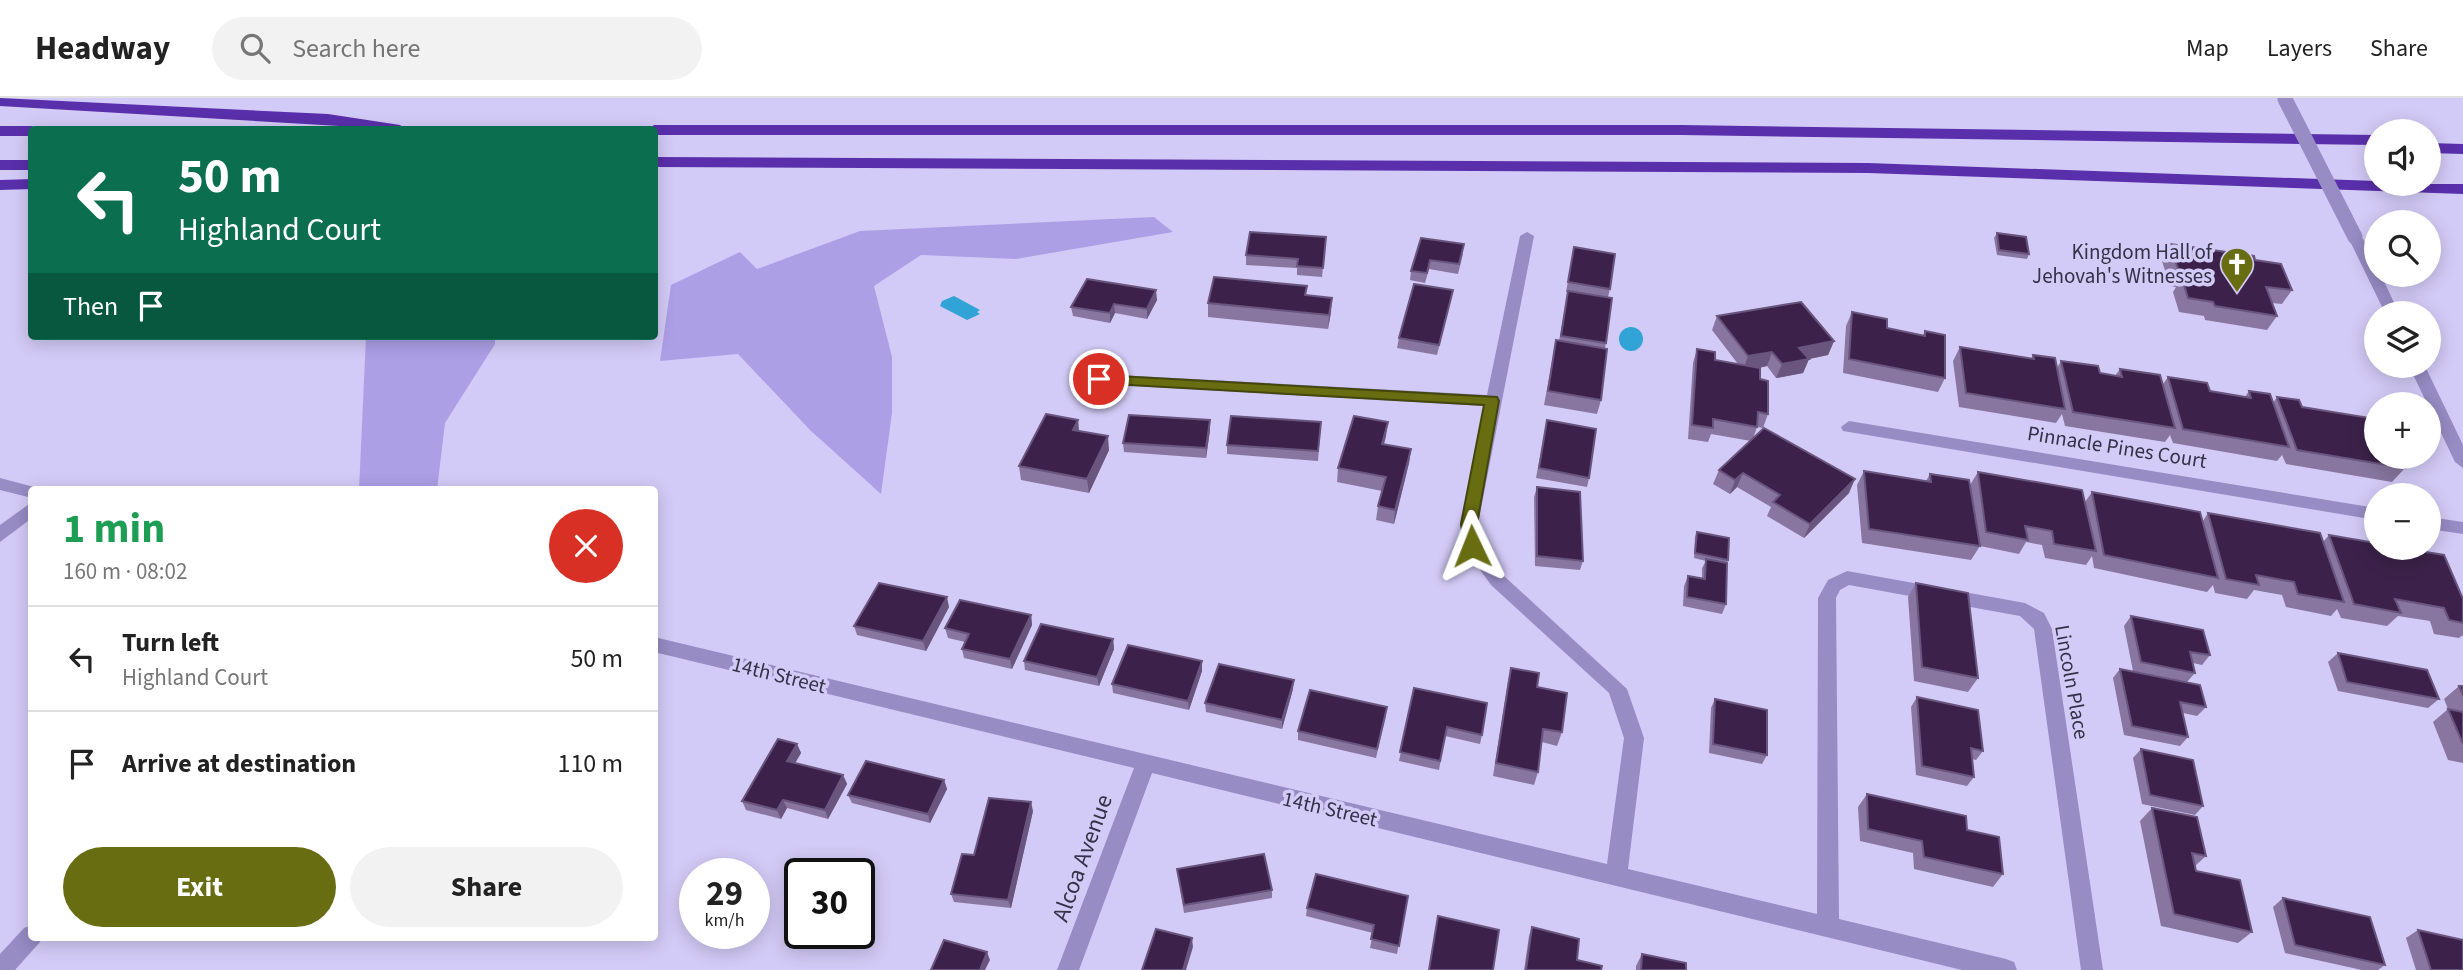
<!DOCTYPE html>
<html lang="en">
<head>
<meta charset="utf-8">
<style>
	:root { --surface:#fff; --page:#f2f2f2; --text:#222; --muted:#767676; --line:#e0e0e0; --accent:#686d12 }
	body { margin:0; font-family:"Source Sans 3",sans-serif; background:var(--page); color:var(--text); height:100vh; display:flex; flex-direction:column; font-size:26px; white-space:nowrap }
	* { box-sizing:border-box; margin:0 }
	p { font-size:23px; color:var(--muted) }
	.icon { flex:none; width:38px; height:38px; fill:none; stroke:currentColor; stroke-width:2; stroke-linecap:round; stroke-linejoin:round }
	.map { position:relative; flex:1; overflow:hidden }
	.drawer { position:absolute; left:28px; top:388px; width:630px; height:455px; display:flex; flex-direction:column; background:var(--surface); border-radius:7px; box-shadow:0 4px 18px #0003 }
	.drawer>* { flex:none }
	.guide { position:absolute; left:28px; top:28px; width:630px; height:214px; border-radius:7px; box-shadow:0 4px 18px #0003; background:#0b6e4f; color:#fff; overflow:hidden }
	.buttons { position:absolute; left:2364px; top:21px; display:grid; gap:14px }
	.buttons a { display:grid; place-items:center; width:77px; height:77px; border-radius:50%; background:var(--surface); box-shadow:0 4px 18px #0003; font-size:35px }
	.speed { position:absolute; left:679px; top:760px; display:flex; gap:14px; font-size:35px; font-weight:700; text-align:center }
	.speed>* { display:grid; place-content:center; width:91px; height:91px; border-radius:50%; background:var(--surface); box-shadow:0 4px 18px #0003; line-height:1 }
	.speed small { font-size:18px; font-weight:400 }
	.speed .limit { border:4px solid #111; border-radius:10px; background:#fff; color:#111 }
	.pin { position:absolute; display:grid; place-items:center; width:60px; height:60px; color:#fff; margin:-30px; border:4px solid #fff; border-radius:50%; box-shadow:0 2px 7px #0007 }
	.me { position:absolute; width:77px; margin:-38px; rotate:358deg; stroke-linejoin:round; filter:drop-shadow(0 0 5px #0008) }
	.turn { display:flex; align-items:center; gap:24px; height:147px; padding:0 35px; font-size:32px }
	.turn .icon { width:91px; height:91px; stroke-width:2.5 }
	.turn b { display:block; font-size:49px; line-height:60px }
	.then { display:flex; align-items:center; height:66px; padding:0 35px; background:#0003; gap:14px; font-size:26px }
	.round { display:grid; place-items:center; flex:none; width:74px; height:74px; border-radius:37px; background:var(--page) }
	.overview { display:flex; align-items:center; justify-content:space-between; height:119px; padding:0 35px }
	h1 { font-size:42px; font-weight:700; line-height:52px; color:#1e9e55 }
	.button { display:flex; gap:14px; margin-top:auto; padding:14px 35px }
	.button a { flex:1; height:80px; border-radius:42px; background:var(--accent); color:#fff; font-size:28px; font-weight:700; line-height:80px; text-align:center }
	.button a+a { background:var(--page); color:var(--text) }
	ul { padding:0; list-style:none }
	li { display:flex; align-items:center; gap:21px; height:105px; padding:0 35px; border-top:2px solid var(--line) }
	li div { flex:1 }
	li b { display:block; font-size:26px }
	li em { font-style:normal }
	header { display:flex; align-items:center; gap:42px; box-sizing:border-box; height:98px; padding:0 35px; background:var(--surface); border-bottom:2px solid var(--line) }
	header strong { font-size:33px }
	nav { display:flex; gap:38px; margin-inline-start:auto; font-size:24px }
	.search { width:490px; height:63px; background:var(--page); display:flex; align-items:center; gap:18px; box-sizing:border-box; padding:0 24px; border-radius:38px; color:var(--muted); font-size:26px }
	.map>svg:first-child { display:block }
	.green { fill:#ad9fe6 }
	.water { fill:#31a3d7 }
	.lines { fill:none; stroke-linecap:round; stroke-linejoin:round }
	.minor { fill:#978cc4; fill-rule:evenodd }
	.highway { fill:#5a2fab; fill-rule:evenodd }
	.minor-bridge { stroke:#978cc4; stroke-width:15 }
	.wall { fill:#8876a0 }
	.shaded-wall { fill:#69557e }
	.building { fill:#3c224a; stroke:#69557e; stroke-width:2 }
	.route { fill:#686d12; stroke:#44470c; stroke-width:2 }
	.labels { text-anchor:middle; stroke-width:7; stroke-linejoin:round; paint-order:stroke }
	.poi-label { font-size:21px; fill:#353147; stroke:#d3cbf7; text-anchor:end }
	.street-label { font-size:21px; fill:#353147; stroke:#d3cbf7 }
	.near-street-label { font-size:24px; fill:#353147; stroke:#d3cbf7 }
</style>
</head>
<body>
<header>
<strong>Headway</strong>
<div class="search"><svg class="icon" aria-label="search" viewBox="0 0 24 24"><circle cx="10" cy="10" r="6"/><path d="M15 15l6 6"/></svg>Search here</div>
<nav><a>Map</a><a>Layers</a><a>Share</a></nav>
</header>
<div class="map">
<svg width="2463" height="872" viewBox="0 0 2463 872">
	<rect width="100%" height="100%" fill="#d3cbf7"/>
	<g class="green">
		<polygon points="1154,119 1173,134 1016,161 921,157 874,188 892,259 892,315 881,396 810,332 738,256 660,263 671,187 740,154 757,171 860,133"/>
		<polygon points="366,238 495,238 495,246 445,325 437,392 359,392"/>
	</g>
	<g class="water">
		<polygon points="954,198 980,212 977,214 980,216 967,222 940,208 942,203"/>
		<circle cx="1631" cy="241" r="12"/>
	</g>
	<g class="lines">
		<g class="minor">
			<polygon points="1527,134 1534,138 1478,426 1481,447 1503,477 1627,591 1644,640 1628,771 1817,816 1818,500 1828,482 1847,473 2025,505 2044,515 2052,531 2103,872 2081,872 2034,531 2020,518 1849,487 1840,492 1836,500 1839,821 2006,861 2014,864 2017,872 1962,872 1152,675 1079,872 1057,872 1134,670 654,554 654,539 1607,766 1624,640 1609,595 1491,487 1463,448 1460,426 1485,308 1099,286 1091,281 1099,276 1487,297 1520,138"/>
			<path d="M2355,135C2367,139 2376,164 2376,177H2381L2399,215H2385L2348,139Z"/>
			<polygon points="2409,268 2425,268 2463,347 2463,370 2455,364"/>
			<polygon points="1849,323 2376,410 2376,422 1843,333 1841,329"/>
			<polygon points="0,380 38,390 39,392 32,392 32,400 0,392"/>
			<polygon points="32,404 32,420 0,444 0,427"/>
			<polygon points="2429,419 2463,424 2463,436 2429,431"/>
			<polygon points="32,827 32,840 42,840 40,844 15,872 0,872 0,856 24,830"/>
		</g>
		<g class="highway">
			<polygon points="0,0 328,16 400,27 407,32 0,8"/>
			<polygon points="654,27 1681,27 2376,37 2376,47 1681,37 654,37 654,32 647,32"/>
			<polygon points="0,28 32,28 39,32 32,32 32,38 0,38"/>
			<polygon points="2429,45 2463,46 2463,56 2429,55"/>
			<polygon points="654,59 1868,65 2376,83 2376,86 2463,86 2463,96 1868,75 654,69"/>
			<rect x="0" y="62" width="32" height="10"/>
			<polygon points="32,81 32,91 0,92 0,82"/>
		</g>
		<polyline class="minor-bridge" points="2285,1 2355,139"/>
	</g>
	<g class="wall">
		<polygon points="1997,135 2029,156 2027,161 1997,157 1994,140"/>
		<polygon points="1326,139 1322,179 1297,177 1297,170 1246,167 1246,157"/>
		<polygon points="1421,140 1463,156 1458,176 1429,171 1425,185 1410,182 1411,173"/>
		<polygon points="2170,146 2255,162 2292,192 2282,206 2272,205 2277,218 2267,232 2205,222 2204,218 2179,214 2173,194 2176,189 2170,188 2161,160"/>
		<polygon points="1574,149 1610,191 1608,199 1606,245 1605,250 1601,302 1597,316 1544,307 1556,242 1559,243 1568,194 1566,194"/>
		<polygon points="1307,188 1306,197 1331,214 1328,231 1208,219 1208,205"/>
		<polygon points="1453,192 1437,257 1397,250 1399,240"/>
		<polygon points="1157,202 1147,221 1115,215 1110,225 1073,218 1071,209"/>
		<polygon points="1852,214 1887,230 1923,237 1925,233 1945,280 1938,294 1843,275 1846,228"/>
		<polygon points="1717,218 1834,243 1828,257 1809,261 1803,275 1776,280 1767,268 1760,270 1760,281 1768,316 1763,330 1757,329 1753,341 1849,395 1804,440 1767,418 1771,409 1737,389 1730,396 1713,386 1719,372 1751,343 1711,336 1708,344 1688,341 1693,265 1697,251 1715,262 1738,266 1712,232"/>
		<polygon points="1960,249 2031,261 2033,257 2057,270 2061,263 2100,275 2115,278 2120,271 2163,286 2168,279 2210,293 2245,299 2249,293 2273,305 2277,299 2302,309 2405,370 2392,384 2286,366 2282,357 2277,363 2173,345 2170,337 2165,344 2065,328 2062,316 2056,325 1959,309 1953,263"/>
		<polygon points="1078,322 1079,333 1109,352 1089,395 1021,382 1019,368"/>
		<polygon points="1210,322 1210,332 1206,360 1124,354 1123,345"/>
		<polygon points="1547,322 1589,380 1587,389 1536,380"/>
		<polygon points="1321,324 1318,363 1227,356 1227,347"/>
		<polygon points="1386,338 1384,346 1411,351 1409,365 1394,426 1376,422 1378,408 1382,393 1337,384 1338,370"/>
		<polygon points="1864,373 1926,383 1930,376 1970,387 1978,374 2085,404 2092,394 2203,423 2208,415 2323,444 2329,437 2463,501 2463,537 2459,540 2434,536 2430,523 2398,518 2387,528 2341,520 2337,511 2331,518 2286,509 2282,497 2254,492 2247,501 2215,495 2213,487 2207,494 2094,470 2092,458 2086,467 2045,460 2042,447 2026,444 2019,456 1980,448 1971,462 1862,445 1857,387"/>
		<polygon points="1537,389 1583,463 1580,472 1535,468 1534,399"/>
		<polygon points="1697,434 1728,462 1727,465 1726,506 1722,516 1683,508 1684,488 1688,478 1702,481 1702,470 1706,463 1694,460 1695,439"/>
		<polygon points="1916,485 1978,580 1968,594 1914,583 1908,499"/>
		<polygon points="949,509 926,553 857,537 854,528"/>
		<polygon points="1031,517 1032,527 1012,571 964,560 962,551 965,544 948,540 945,530"/>
		<polygon points="2131,518 2210,557 2202,567 2193,565 2195,575 2187,584 2133,573 2124,528"/>
		<polygon points="1113,541 1114,551 1099,588 1025,572 1024,563"/>
		<polygon points="2338,555 2439,601 2428,610 2338,593 2328,564"/>
		<polygon points="1202,563 1202,573 1189,612 1113,595 1112,586"/>
		<polygon points="1511,570 1537,589 1562,634 1557,648 1542,644 1538,674 1534,687 1493,678 1508,583"/>
		<polygon points="2120,571 2206,609 2197,618 2183,615 2188,639 2180,648 2124,637 2113,580"/>
		<polygon points="2459,588 2463,588 2463,665 2448,662 2433,624 2448,611 2444,601"/>
		<polygon points="1414,590 1482,637 1480,646 1445,638 1439,672 1399,663"/>
		<polygon points="1293,591 1282,631 1206,614 1205,605"/>
		<polygon points="1917,599 1983,653 1976,662 1972,661 1974,679 1967,688 1916,677 1911,609"/>
		<polygon points="1715,601 1767,657 1762,666 1709,655 1711,610"/>
		<polygon points="1386,618 1376,660 1298,642 1298,633"/>
		<polygon points="797,646 801,655 795,665 843,677 847,686 828,721 787,710 781,721 746,712 742,703"/>
		<polygon points="2141,651 2203,708 2195,717 2142,706 2133,660"/>
		<polygon points="944,682 947,691 930,725 852,705 848,697"/>
		<polygon points="1867,696 1967,732 2003,776 1993,789 1914,771 1913,755 1860,743 1858,709"/>
		<polygon points="2152,710 2206,758 2195,768 2196,773 2252,834 2238,845 2161,828 2140,723"/>
		<polygon points="1033,713 1011,810 954,804 951,796 974,757"/>
		<polygon points="1177,771 1272,792 1272,800 1184,815"/>
		<polygon points="1408,798 1397,856 1370,850 1373,835 1306,818 1307,810"/>
		<polygon points="2283,800 2385,867 2378,872 2362,872 2285,855 2273,809"/>
		<polygon points="1532,829 1577,862 1601,872 1524,872 1529,838"/>
		<polygon points="2418,832 2463,872 2416,872 2406,840"/>
		<polygon points="1642,856 1686,872 1636,872 1636,868"/>
	</g>
	<g class="shaded-wall">
		<polygon points="1156,192 1157,202 1147,221 1147,211"/>
		<polygon points="1332,200 1331,214 1328,231 1329,217"/>
		<polygon points="1114,206 1115,215 1110,225 1110,215"/>
		<polygon points="1834,243 1828,257 1794,264 1799,250"/>
		<polygon points="1772,254 1767,268 1743,273 1748,258"/>
		<polygon points="1809,261 1803,275 1776,280 1782,266"/>
		<polygon points="1078,322 1079,336 1073,332"/>
		<polygon points="1210,322 1210,332 1206,360 1206,350"/>
		<polygon points="1388,324 1386,338 1380,360 1382,346"/>
		<polygon points="1108,338 1109,352 1089,395 1087,381"/>
		<polygon points="1411,351 1409,365 1394,426 1395,412"/>
		<polygon points="1743,375 1737,389 1730,396 1735,382"/>
		<polygon points="1855,381 1849,395 1804,440 1810,426"/>
		<polygon points="947,499 949,509 926,553 923,543"/>
		<polygon points="1031,517 1032,527 1012,571 1010,561"/>
		<polygon points="1113,541 1114,551 1099,588 1097,579"/>
		<polygon points="1202,563 1202,573 1189,612 1188,603"/>
		<polygon points="1294,582 1293,591 1282,631 1282,622"/>
		<polygon points="797,646 801,655 791,672 787,663"/>
		<polygon points="843,677 847,686 828,721 825,712"/>
		<polygon points="944,682 947,691 930,725 928,716"/>
		<polygon points="783,702 787,710 781,721 777,712"/>
		<polygon points="1031,704 1033,713 1011,810 1008,802"/>
		<polygon points="1192,840 1193,849 1186,872 1183,872"/>
		<polygon points="987,854 990,862 985,872 980,872"/>
	</g>
	<g class="building">
		<polygon points="1250,134 1326,139 1323,170 1297,168 1298,161 1246,157"/>
		<polygon points="1997,135 2026,139 2029,156 1999,152"/>
		<polygon points="1421,140 1464,146 1459,166 1430,162 1427,175 1411,173"/>
		<polygon points="2170,146 2254,158 2255,162 2281,166 2292,192 2266,189 2277,218 2215,208 2213,204 2188,200 2182,180 2207,184 2205,178 2179,174"/>
		<polygon points="1574,149 1615,156 1610,191 1568,184"/>
		<polygon points="1214,179 1307,188 1305,197 1332,200 1329,217 1208,205"/>
		<polygon points="1087,181 1156,192 1147,211 1114,206 1110,215 1071,209"/>
		<polygon points="1414,186 1453,192 1439,247 1399,240"/>
		<polygon points="1568,193 1612,200 1606,245 1561,238"/>
		<polygon points="1801,204 1834,243 1799,250 1809,261 1782,266 1772,254 1748,258 1717,218"/>
		<polygon points="1852,214 1887,221 1887,230 1925,238 1925,233 1945,237 1945,280 1849,261"/>
		<polygon points="1556,242 1607,251 1601,302 1548,293"/>
		<polygon points="1960,249 2034,261 2033,257 2055,260 2065,311 1966,295"/>
		<polygon points="1697,251 1715,254 1715,262 1760,270 1760,281 1768,283 1768,316 1758,314 1757,329 1713,321 1713,330 1692,327"/>
		<polygon points="2061,263 2098,268 2100,275 2122,279 2120,271 2160,277 2175,330 2073,314"/>
		<polygon points="2168,279 2207,285 2210,293 2251,300 2249,293 2270,296 2289,349 2183,331"/>
		<polygon points="2277,299 2299,302 2302,309 2376,321 2376,359 2400,359 2405,370 2297,352"/>
		<polygon points="1046,316 1078,322 1073,332 1108,338 1087,381 1019,368"/>
		<polygon points="1129,317 1210,322 1206,350 1123,345"/>
		<polygon points="1231,318 1321,324 1318,353 1227,347"/>
		<polygon points="1354,318 1388,324 1382,346 1411,351 1395,412 1378,408 1386,379 1338,370"/>
		<polygon points="1547,322 1596,331 1589,380 1539,370"/>
		<polygon points="1764,330 1855,381 1810,426 1773,404 1780,397 1743,375 1735,382 1719,372"/>
		<polygon points="1864,373 1931,384 1930,376 1969,382 1980,448 1869,431"/>
		<polygon points="1978,374 2082,392 2096,453 2054,446 2052,433 2025,428 2028,442 1986,434"/>
		<polygon points="1537,389 1580,394 1583,463 1537,458"/>
		<polygon points="2092,394 2200,414 2218,480 2104,457"/>
		<polygon points="2208,415 2320,435 2344,504 2298,496 2294,484 2256,477 2259,487 2226,481"/>
		<polygon points="1697,434 1729,440 1728,462 1695,455"/>
		<polygon points="2329,437 2376,445 2376,450 2401,450 2444,457 2463,501 2463,525 2449,522 2444,510 2395,501 2401,515 2354,506"/>
		<polygon points="1706,461 1727,465 1726,506 1687,499 1688,478 1705,481"/>
		<polygon points="879,485 947,499 923,543 854,528"/>
		<polygon points="1916,485 1968,495 1978,580 1922,569"/>
		<polygon points="960,502 1031,517 1010,561 962,551 969,536 945,530"/>
		<polygon points="2131,518 2203,532 2210,557 2190,554 2195,575 2141,564"/>
		<polygon points="1041,526 1113,541 1097,579 1024,563"/>
		<polygon points="1128,547 1202,563 1188,603 1112,586"/>
		<polygon points="2338,555 2427,572 2439,601 2347,584"/>
		<polygon points="1219,566 1294,582 1282,622 1205,605"/>
		<polygon points="1511,570 1539,575 1537,589 1567,595 1562,634 1543,631 1538,674 1496,665"/>
		<polygon points="2120,571 2200,587 2206,609 2180,604 2188,639 2132,628"/>
		<polygon points="2459,588 2463,588 2463,597"/>
		<polygon points="1414,590 1487,605 1482,637 1447,629 1440,663 1400,654"/>
		<polygon points="1310,592 1387,609 1377,651 1298,633"/>
		<polygon points="1917,599 1978,612 1983,653 1971,650 1974,679 1922,668"/>
		<polygon points="1715,601 1767,612 1767,657 1713,646"/>
		<polygon points="2448,611 2463,614 2463,646"/>
		<polygon points="778,641 797,646 787,663 843,677 825,712 783,702 777,712 742,703"/>
		<polygon points="2141,651 2193,662 2203,708 2150,697"/>
		<polygon points="866,663 944,682 928,716 848,697"/>
		<polygon points="1867,696 1966,718 1967,732 1999,739 2003,776 1924,759 1922,743 1868,731"/>
		<polygon points="989,700 1031,704 1008,802 951,796 962,756 974,757"/>
		<polygon points="2152,710 2197,719 2206,758 2192,755 2196,773 2240,782 2252,834 2174,816"/>
		<polygon points="1264,756 1272,792 1184,807 1177,771"/>
		<polygon points="1316,776 1408,798 1399,848 1371,841 1374,827 1307,810"/>
		<polygon points="2283,800 2370,819 2385,867 2295,847"/>
		<polygon points="1438,818 1499,832 1493,872 1429,872"/>
		<polygon points="1532,829 1579,841 1577,862 1602,868 1601,872 1526,872"/>
		<polygon points="1156,831 1192,840 1183,872 1142,872"/>
		<polygon points="2418,832 2463,842 2463,872 2431,872"/>
		<polygon points="944,842 987,854 980,872 931,872"/>
		<polygon points="1642,856 1686,865 1686,872 1641,872"/>
	</g>
	<polygon class="route" points="1099,277 1497,299 1499,303 1477,426 1480,448 1472,454 1466,452 1461,426 1484,307 1094,285 1091,281"/>
	<defs>
		<symbol id="church-pin" viewBox="-11 -11 22 30"><path d="M0 17L-7.5 6A9.5 9.5 0 1 1 7.5 6Z" fill="#686d12" stroke="#d3cbf7"/><path d="M-1.2-6h2.4v3.5h3.3v2.4h-3.3V6h-2.4V-.1h-3.3v-2.4h3.3Z" fill="#fff"/></symbol>
	</defs>
	<g fill-rule="evenodd">
		<use href="#church-pin" x="2218" y="147" width="38" height="52"/>
	</g>
	<g class="labels">
		<g class="poi-label">
			<text x="2212" y="161">Kingdom Hall of<tspan x="2212" dy="24">Jehovah's Witnesses</tspan></text>
		</g>
		<g class="street-label">
			<text transform="translate(2117 349) rotate(9)" y="7">Pinnacle Pines Court</text>
			<text transform="translate(779 577) rotate(14)" y="7">14th Street</text>
			<text transform="translate(2072 584) rotate(80)" y="7">Lincoln Place</text>
			<text transform="translate(1330 711) rotate(13)" y="7">14th Street</text>
		</g>
		<g class="near-street-label">
			<text transform="translate(1082 760) rotate(-70)" y="8">Alcoa Avenue</text>
		</g>
	</g>
</svg>
<div class="buttons">
<a><svg class="icon" aria-label="sound" viewBox="0 0 24 24"><path d="M4 9h4l5-4v14l-5-4H4zM17 9q2 3 0 6"/></svg></a>
<a><svg class="icon" aria-label="search" viewBox="0 0 24 24"><circle cx="10" cy="10" r="6"/><path d="M15 15l6 6"/></svg></a>
<a><svg class="icon" aria-label="layers" viewBox="0 0 24 24"><path d="M12 4l9 5-9 5-9-5zM3 14l9 5 9-5"/></svg></a>
<a>+</a>
<a>−</a>
</div>
<div class="speed"><div>29<small>km/h</small></div><div class="limit">30</div></div>
<div class="pin" style="left:1099px;top:281px;background:#d93025"><svg class="icon" aria-label="arrive" viewBox="0 0 24 24"><path d="M6 21V4h12l-3 4 3 4H6"/></svg></div>
<svg class="me" style="left:1472px;top:448px" viewBox="-20 -20 40 40"><path d="M0-17L14 15 0 8-14 15z" fill="#686d12" stroke="#fff" stroke-width="4"/></svg>
<div class="guide">
<div class="turn"><svg class="icon" aria-label="left" viewBox="0 0 24 24"><path d="M17 20v-9H6M10 6l-5 5 5 5"/></svg><div><b>50 m</b>Highland Court</div></div>
<div class="then">Then<svg class="icon" aria-label="arrive" viewBox="0 0 24 24"><path d="M6 21V4h12l-3 4 3 4H6"/></svg></div>
</div>
<section class="drawer">
<div class="overview"><div><h1>1 min</h1><p>160 m · 08:02</p></div><a class="round" style="background:#d93025;color:#fff"><svg class="icon" aria-label="close" viewBox="0 0 24 24"><path d="M6 6l12 12M18 6L6 18"/></svg></a></div>
<ul>
<li><svg class="icon" aria-label="left" viewBox="0 0 24 24"><path d="M17 20v-9H6M10 6l-5 5 5 5"/></svg><div><b>Turn left</b><p>Highland Court</p></div><em>50 m</em></li>
<li><svg class="icon" aria-label="arrive" viewBox="0 0 24 24"><path d="M6 21V4h12l-3 4 3 4H6"/></svg><div><b>Arrive at destination</b></div><em>110 m</em></li>
</ul>
<div class="button"><a>Exit</a><a>Share</a></div>
</section>
</div>
</body>
</html>
